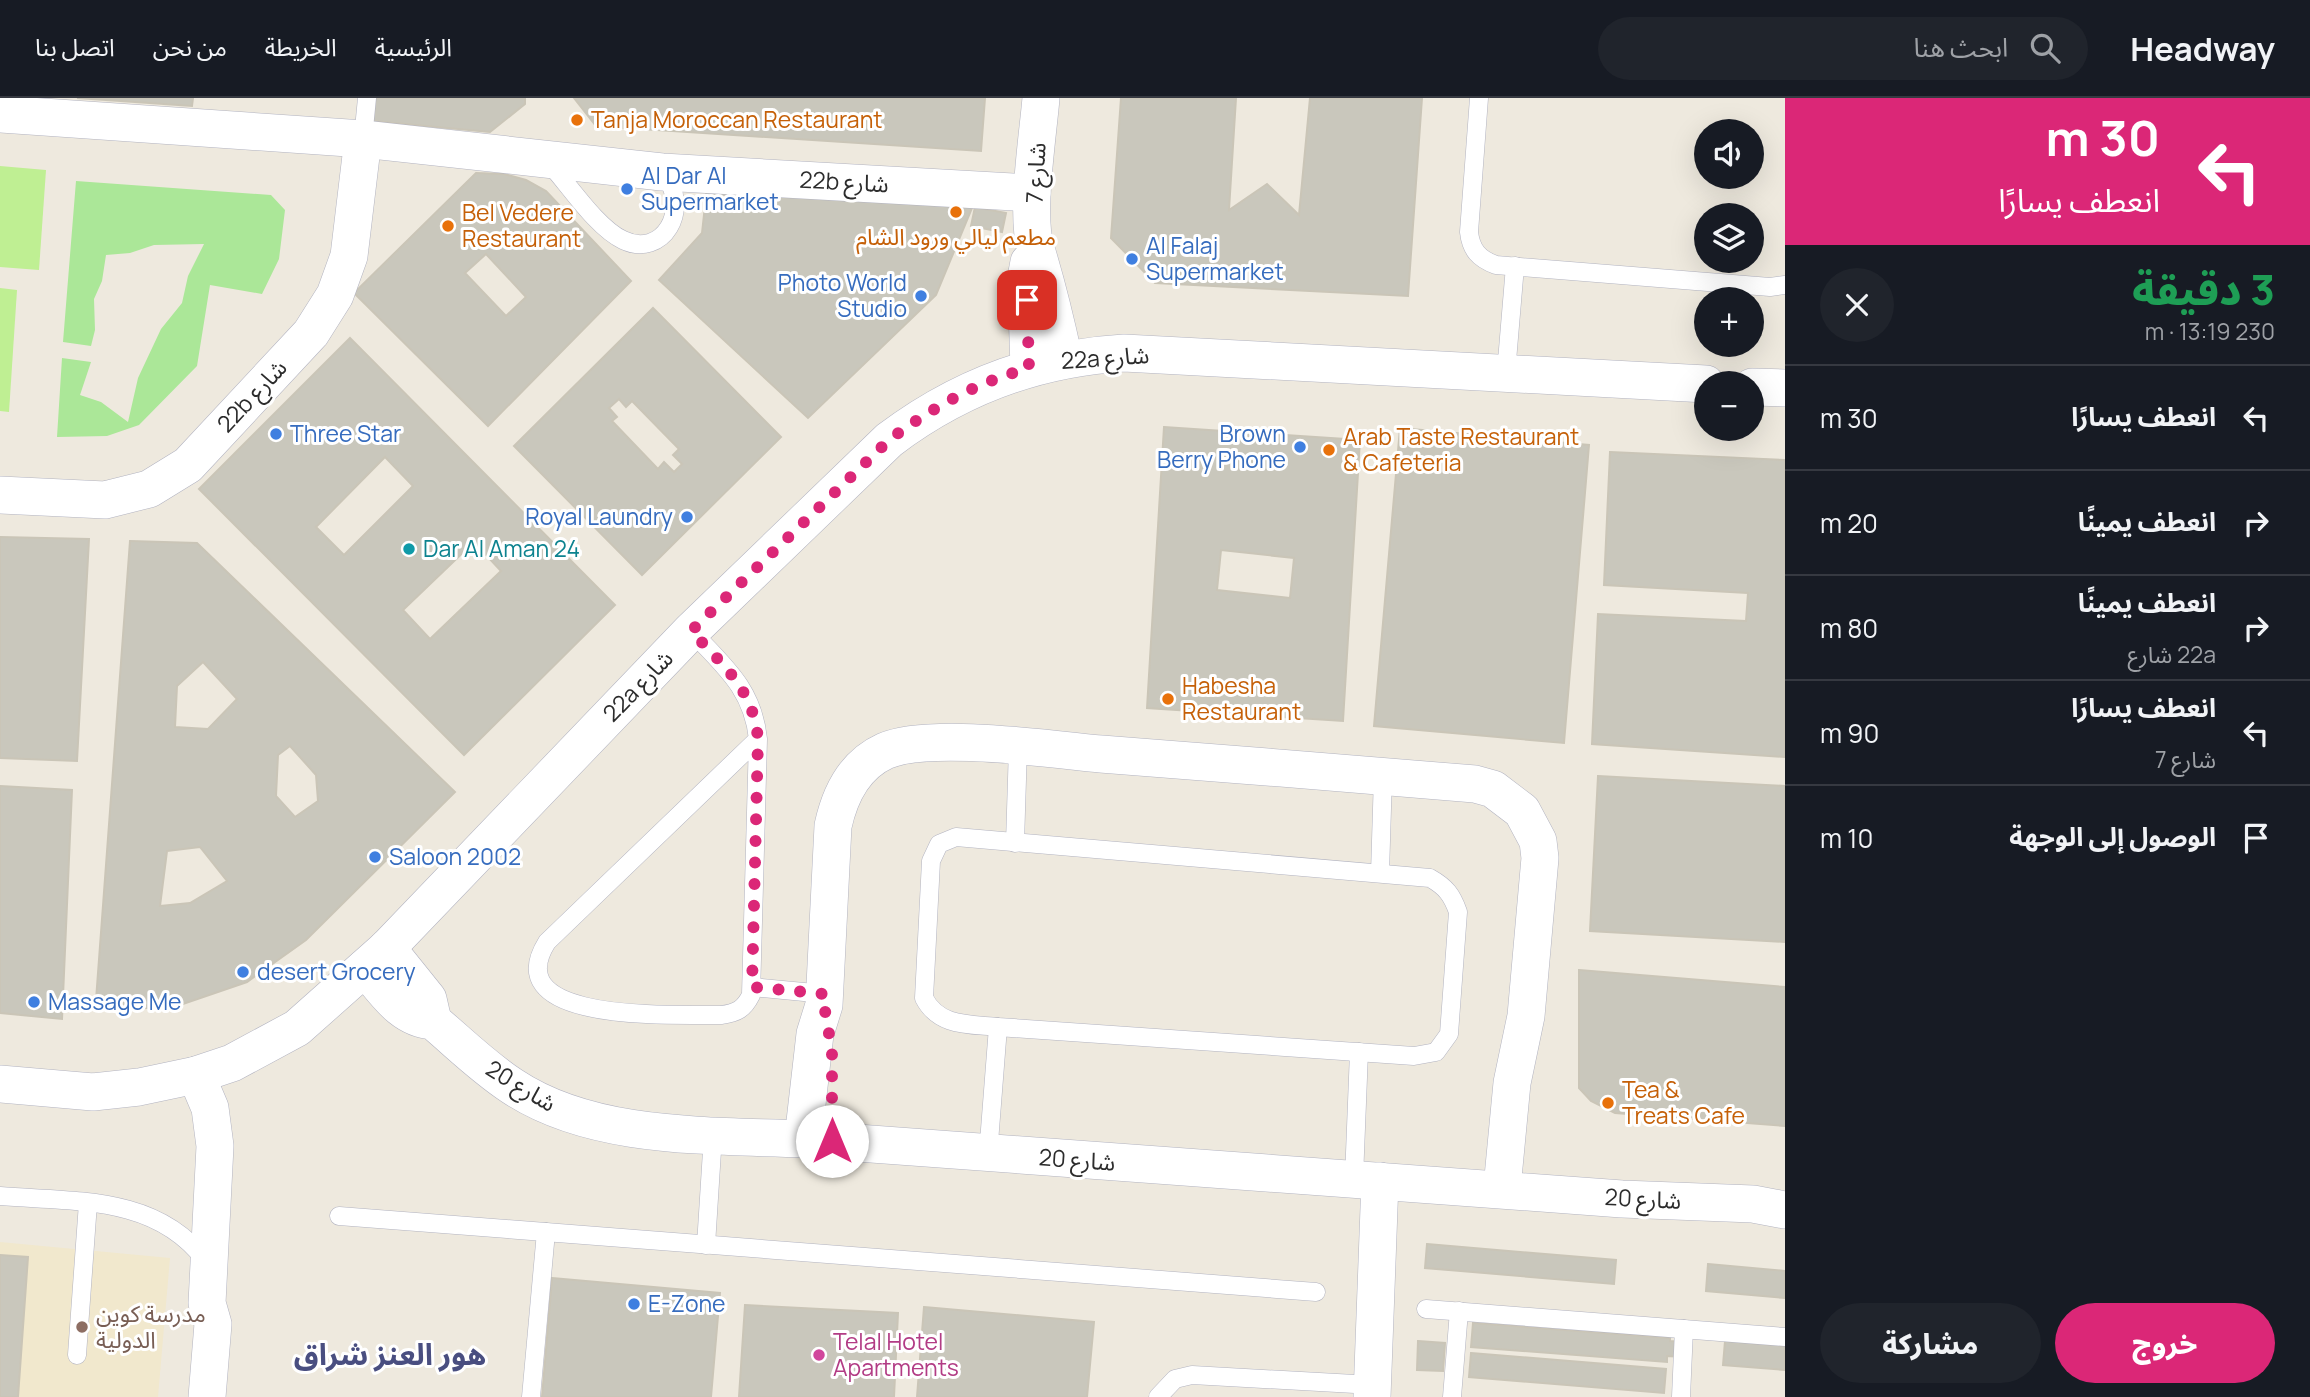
<!DOCTYPE html>
<html lang="ar">
<head>
<meta charset="utf-8">
<style>
	:root { --surface:#171b24; --page:#20242c; --text:#f1f3f6; --muted:#9ea1a6; --line:#363941; --accent:#db2777 }
	body { margin:0; font-family:Manrope,"Noto Sans Arabic",sans-serif; background:var(--page); color:var(--text); direction:rtl; height:100vh; display:flex; flex-direction:column; font-size:26px; white-space:nowrap }
	* { box-sizing:border-box; margin:0 }
	p { font-size:23px; color:var(--muted) }
	.icon { flex:none; width:38px; height:38px; fill:none; stroke:currentColor; stroke-width:2; stroke-linecap:round; stroke-linejoin:round }
	.map { position:relative; flex:1; overflow:hidden; direction:ltr }
	.details { display:flex; flex-direction:column; background:var(--surface); width:525px }
	.details>* { flex:none }
	.guide { background:#db2777; color:#fff; overflow:hidden }
	.controls { position:absolute; left:1694px; top:21px; display:grid; gap:14px }
	.controls a { display:grid; place-items:center; width:70px; height:70px; border-radius:50%; background:var(--surface); box-shadow:0 7px 28px #0002; font-size:35px }
	.pin { position:absolute; display:grid; place-items:center; width:60px; height:60px; color:#fff; margin:-30px; border-radius:14px; box-shadow:0 4px 10px #0006 }
	.me { position:absolute; width:77px; margin:-38px; rotate:0deg; stroke-linejoin:round; filter:drop-shadow(0 0 5px #0008) }
	.turn { display:flex; align-items:center; gap:24px; height:147px; padding:0 35px; font-size:32px }
	.turn .icon { width:91px; height:91px; stroke-width:2.5 }
	.turn b { display:block; font-size:49px; line-height:60px }
	.round { display:grid; place-items:center; flex:none; width:74px; height:74px; border-radius:37px; background:var(--page) }
	.overview { display:flex; align-items:center; justify-content:space-between; height:119px; padding:0 35px }
	h1 { font-size:42px; font-weight:800; line-height:52px; color:#1e9e55 }
	.primary-button { display:flex; gap:14px; margin-top:auto; padding:14px 35px }
	.primary-button a { flex:1; height:80px; border-radius:42px; background:var(--accent); color:#fff; font-size:28px; font-weight:800; line-height:80px; text-align:center }
	.primary-button a+a { background:var(--page); color:var(--text) }
	ul { padding:0; list-style:none }
	li { display:flex; align-items:center; gap:21px; height:105px; padding:0 35px; border-top:2px solid var(--line) }
	li div { flex:1 }
	li b { display:block; font-size:26px }
	li em { font-style:normal }
	header { display:flex; align-items:center; gap:42px; box-sizing:border-box; height:98px; padding:0 35px; background:var(--surface); border-bottom:2px solid var(--line) }
	header strong { font-size:33px }
	nav { display:flex; gap:38px; margin-inline-start:auto; font-size:24px }
	.search { width:490px; height:63px; background:var(--page); display:flex; align-items:center; gap:18px; box-sizing:border-box; padding:0 24px; border-radius:38px; color:var(--muted); font-size:26px }
	main { display:flex; flex:1; min-height:0 }
	.map>svg:first-child { display:block }
	.education { fill:#f1e8cd }
	.green { fill:#abe798 }
	.pitch { fill:#bfef93 }
	.building { fill:#c9c7bc; stroke:#cac5b7; stroke-width:2; fill-rule:evenodd }
	.lines { fill:none; stroke-linecap:round; stroke-linejoin:round }
	.lane-casing { stroke:#b2b3c0; stroke-width:19 }
	.street-casing { stroke:#b2b3c0; stroke-width:38 }
	.lane { stroke:#fff; stroke-width:18 }
	.street { stroke:#fff; stroke-width:37 }
	.route { stroke:#db2777; stroke-width:12; stroke-dasharray:0 21.6 }
	.food-dot { fill:#e8710a; stroke:#fff; stroke-width:2.5 }
	.shop-dot { fill:#3f7fe0; stroke:#fff; stroke-width:2.5 }
	.culture-dot { fill:#0f9aa8; stroke:#fff; stroke-width:2.5 }
	.education-dot { fill:#8d6e63; stroke:#fff; stroke-width:2.5 }
	.hotel-dot { fill:#d1479c; stroke:#fff; stroke-width:2.5 }
	.labels { text-anchor:middle; stroke-width:6; stroke-linejoin:round; paint-order:stroke }
	.food-label { font-size:23px; fill:#c56008; stroke:#fff; text-anchor:start }
	.street-label { font-size:23px; fill:#2c2c2c; stroke:#fff }
	.shop-label { font-size:23px; fill:#366cbe; stroke:#fff; text-anchor:start }
	.culture-label { font-size:23px; fill:#0d838f; stroke:#fff; text-anchor:start }
	.education-label { font-size:23px; fill:#785e54; stroke:#fff; text-anchor:start }
	.hotel-label { font-size:23px; fill:#b23c85; stroke:#fff; text-anchor:start }
	.district-label { font-size:30px; font-weight:bold; fill:#494e80; stroke:#fff }
</style>
</head>
<body>
<header>
<strong>Headway</strong>
<div class="search"><svg class="icon" aria-label="search" viewBox="0 0 24 24"><circle cx="10" cy="10" r="6"/><path d="M15 15l6 6"/></svg>ابحث هنا</div>
<nav><a>الرئيسية</a><a>الخريطة</a><a>من نحن</a><a>اتصل بنا</a></nav>
</header>
<main>
<section class="details">
<div class="guide">
<div class="turn"><svg class="icon" aria-label="left" viewBox="0 0 24 24"><path d="M17 20v-9H6M10 6l-5 5 5 5"/></svg><div><b>30 m</b>انعطف يسارًا</div></div>
</div>
<div class="overview"><div><h1>3 دقيقة</h1><p>230 m · 13:19</p></div><a class="round"><svg class="icon" aria-label="close" viewBox="0 0 24 24"><path d="M6 6l12 12M18 6L6 18"/></svg></a></div>
<ul>
<li><svg class="icon" aria-label="left" viewBox="0 0 24 24"><path d="M17 20v-9H6M10 6l-5 5 5 5"/></svg><div><b>انعطف يسارًا</b></div><em>30 m</em></li>
<li><svg class="icon" aria-label="right" viewBox="0 0 24 24"><path d="M7 20v-9h11M14 6l5 5-5 5"/></svg><div><b>انعطف يمينًا</b></div><em>20 m</em></li>
<li><svg class="icon" aria-label="right" viewBox="0 0 24 24"><path d="M7 20v-9h11M14 6l5 5-5 5"/></svg><div><b>انعطف يمينًا</b><p>22a شارع</p></div><em>80 m</em></li>
<li><svg class="icon" aria-label="left" viewBox="0 0 24 24"><path d="M17 20v-9H6M10 6l-5 5 5 5"/></svg><div><b>انعطف يسارًا</b><p>شارع 7</p></div><em>90 m</em></li>
<li><svg class="icon" aria-label="arrive" viewBox="0 0 24 24"><path d="M6 21V4h12l-3 4 3 4H6"/></svg><div><b>الوصول إلى الوجهة</b></div><em>10 m</em></li>
</ul>
<div class="primary-button"><a>خروج</a><a>مشاركة</a></div>
</section>
<div class="map">
<svg width="1785" height="1299" viewBox="0 0 1785 1299">
	<rect width="100%" height="100%" fill="#eee9de"/>
	<polygon class="education" points="0,1144 170,1160 158,1299 0,1299"/>
	<polygon class="green" points="76,83 271,97 285,112 279,161 262,196 210,187 197,268 139,327 107,338 57,339 62,260 91,264 80,297 101,304 128,324 138,280 161,231 182,205 188,178 204,146 154,147 130,155 106,157 102,183 94,201 95,232 91,248 63,244"/>
	<g class="pitch">
		<polygon points="0,68 46,72 39,172 0,169"/>
		<polygon points="0,190 17,192 9,314 0,313"/>
	</g>
	<g class="building">
		<polygon points="77,0 193,0 192,8"/>
		<polygon points="375,0 525,0 525,6 490,34 373,23"/>
		<polygon points="574,0 985,0 981,53 596,28"/>
		<polygon points="1121,0 1236,0 1229,112 1267,86 1299,117 1310,0 1422,0 1408,198 1155,185 1111,140"/>
		<path d="M476,75L504,76L526,82L546,93L631,183L488,328L354,195ZM486,156L526,199L506,218L465,175Z"/>
		<polygon points="708,80 977,98 936,197 808,320 659,182 702,135"/>
		<polygon points="975,109 1006,115 1002,134 971,128"/>
		<path d="M653,210L781,339L642,477L514,348ZM619,301L626,309L632,303L679,351L673,357L682,366L674,374L664,364L658,371L612,323L617,319L609,310Z"/>
		<path d="M350,240L615,507L464,657L199,391ZM385,359L413,388L344,457L316,429ZM474,444L501,473L430,541L403,512Z"/>
		<path d="M1164,329L1360,342L1343,623L1147,610ZM1221,452L1294,460L1290,500L1217,492Z"/>
		<polygon points="1400,330 1589,347 1564,645 1374,628"/>
		<polygon points="1610,354 1785,362 1785,659 1592,646 1598,516 1746,523 1748,495 1604,487"/>
		<polygon points="0,439 89,441 77,663 0,660"/>
		<path d="M130,443L197,445L455,694L306,842L247,884L180,907L125,912L96,902ZM203,564L237,601L208,631L175,629L177,588ZM290,648L316,677L318,703L295,719L276,698L278,657ZM200,749L227,783L190,805L160,808L167,753Z"/>
		<polygon points="1598,678 1785,688 1785,844 1590,833"/>
		<polygon points="0,688 72,692 62,921 0,915"/>
		<polygon points="1579,872 1785,889 1785,1028 1615,1015 1591,1003 1579,990"/>
		<polygon points="1427,1146 1616,1162 1614,1186 1425,1170"/>
		<polygon points="0,1157 28,1159 18,1299 0,1299"/>
		<polygon points="1708,1166 1785,1173 1785,1200 1706,1193"/>
		<polygon points="552,1180 720,1195 711,1299 542,1299"/>
		<polygon points="745,1207 898,1215 894,1299 739,1299"/>
		<polygon points="924,1209 1094,1224 1087,1299 917,1299"/>
		<polygon points="1473,1225 1670,1240 1670,1243 1683,1244 1682,1259 1667,1258 1667,1264 1471,1249"/>
		<polygon points="1418,1243 1445,1245 1443,1273 1417,1272"/>
		<polygon points="1725,1243 1785,1248 1785,1272 1723,1267"/>
		<polygon points="1471,1255 1666,1271 1664,1295 1469,1279"/>
	</g>
	<g class="lines">
		<defs>
			<g id="lane">
				<path d="M1479,0L1469,134C1471,152 1479,161 1496,167L1770,189L1785,187"/>
				<polyline points="363,41 367,0"/>
				<path d="M549,65C569,87 597,130 623,142C662,161 693,112 663,74"/>
				<polyline points="1506,275 1515,168"/>
				<path d="M691,533C724,568 753,591 758,641L751,897C744,911 737,915 721,917C679,916 495,927 547,844L758,641"/>
				<path d="M956,739L1430,780C1446,789 1452,797 1458,814L1449,936L1436,954L1414,958L998,929C969,926 939,929 924,900L931,763L939,746Z"/>
				<polyline points="1015,745 1018,649"/>
				<polyline points="1380,775 1383,678"/>
				<polyline points="752,889 825,896"/>
				<polyline points="988,1057 998,929"/>
				<polyline points="1354,1080 1359,954"/>
				<path d="M0,1098C74,1104 156,1097 205,1162"/>
				<polyline points="339,1118 1316,1194"/>
				<polyline points="706,1147 713,1037"/>
				<polyline points="1426,1211 1785,1239"/>
				<polyline points="77,1257 88,1105"/>
				<polyline points="531,1299 546,1134"/>
				<polyline points="1158,1299 1175,1281 1192,1277 1373,1287"/>
				<polyline points="1452,1299 1459,1213"/>
				<polyline points="1681,1299 1684,1231"/>
			</g>
			<g id="street">
				<path d="M1041,0C1038,37 1025,118 1036,151C1047,187 1056,224 1064,261"/>
				<polyline points="0,16 363,41 662,74 1032,95"/>
				<polyline points="1029,164 1026,180 1029,270"/>
				<polyline points="1752,289 1785,290"/>
				<polyline points="0,397 105,402 149,391 188,367 311,235 335,197 349,158 363,41"/>
				<polyline points="387,850 428,901 433,923"/>
				<path d="M365,870C385,893 401,921 433,923C459,945 483,969 512,988C593,1042 709,1037 803,1041L1622,1101L1753,1106L1785,1112"/>
				<polyline points="196,977 210,1010 215,1048 207,1205 213,1226 207,1299"/>
				<path d="M0,986L93,994L139,989L196,977L232,965L297,930L387,850L691,533L889,342C959,289 1036,260 1124,255L1706,286"/>
				<path d="M803,1041L815,936L824,907L833,728C840,696 854,667 885,653C929,634 1049,651 1101,656C1226,666 1350,675 1475,686L1493,691L1522,713L1538,743L1540,760L1526,918L1512,985L1502,1090"/>
				<polyline points="1372,1299 1380,1083"/>
			</g>
		</defs>
		<use href="#lane" class="lane-casing"/>
		<use href="#street" class="street-casing"/>
		<use href="#lane" class="lane"/>
		<use href="#street" class="street"/>
	</g>
	<g class="lines">
		<path class="route" d="M832,1043V953L824,907L825,896L752,889L758,641C753,591 724,568 691,533L889,342C933,309 976,285 1029,270L1027,202"/>
	</g>
	<g class="food-dot">
		<circle cx="577" cy="22" r="7"/>
		<circle cx="956" cy="114" r="7"/>
		<circle cx="448" cy="128" r="7"/>
		<circle cx="1329" cy="352" r="7"/>
		<circle cx="1168" cy="601" r="7"/>
		<circle cx="1608" cy="1005" r="7"/>
	</g>
	<g class="shop-dot">
		<circle cx="627" cy="91" r="7"/>
		<circle cx="1132" cy="161" r="7"/>
		<circle cx="921" cy="198" r="7"/>
		<circle cx="276" cy="336" r="7"/>
		<circle cx="1300" cy="349" r="7"/>
		<circle cx="687" cy="419" r="7"/>
		<circle cx="375" cy="759" r="7"/>
		<circle cx="243" cy="874" r="7"/>
		<circle cx="34" cy="904" r="7"/>
		<circle cx="634" cy="1206" r="7"/>
	</g>
	<circle class="culture-dot" cx="409" cy="451" r="7"/>
	<circle class="education-dot" cx="82" cy="1229" r="7"/>
	<circle class="hotel-dot" cx="819" cy="1257" r="7"/>
	<g class="labels">
		<g class="food-label">
			<text x="591" y="30">Tanja Moroccan Restaurant</text>
			<text x="462" y="123">Bel Vedere<tspan x="462" dy="26">Restaurant</tspan></text>
			<text x="956" y="147" text-anchor="middle">مطعم ليالي ورود الشام</text>
			<text x="1343" y="347">Arab Taste Restaurant<tspan x="1343" dy="26">&amp; Cafeteria</tspan></text>
			<text x="1182" y="596">Habesha<tspan x="1182" dy="26">Restaurant</tspan></text>
			<text x="1622" y="1000">Tea &amp;<tspan x="1622" dy="26">Treats Cafe</tspan></text>
		</g>
		<g class="street-label">
			<text transform="translate(1036 75) rotate(-87)" y="8">شارع 7</text>
			<text transform="translate(844 84) rotate(3)" y="8">22b شارع</text>
			<text transform="translate(1105 260) rotate(-4)" y="8">22a شارع</text>
			<text transform="translate(252 298) rotate(-47)" y="8">22b شارع</text>
			<text transform="translate(638 588) rotate(-46)" y="8">22a شارع</text>
			<text transform="translate(521 988) rotate(31)" y="8">شارع 20</text>
			<text transform="translate(1077 1062) rotate(4)" y="8">شارع 20</text>
			<text transform="translate(1643 1101) rotate(3)" y="8">شارع 20</text>
		</g>
		<g class="shop-label">
			<text x="641" y="86">Al Dar Al<tspan x="641" dy="26">Supermarket</tspan></text>
			<text x="1146" y="156">Al Falaj<tspan x="1146" dy="26">Supermarket</tspan></text>
			<text x="907" y="193" text-anchor="end">Photo World<tspan x="907" dy="26">Studio</tspan></text>
			<text x="290" y="344">Three Star</text>
			<text x="1286" y="344" text-anchor="end">Brown<tspan x="1286" dy="26">Berry Phone</tspan></text>
			<text x="673" y="427" text-anchor="end">Royal Laundry</text>
			<text x="389" y="767">Saloon 2002</text>
			<text x="257" y="882">desert Grocery</text>
			<text x="48" y="912">Massage Me</text>
			<text x="648" y="1214">E-Zone</text>
		</g>
		<g class="culture-label">
			<text x="423" y="459">Dar Al Aman 24</text>
		</g>
		<g class="education-label">
			<text x="96" y="1224">مدرسة كوين<tspan x="96" dy="26">الدولية</tspan></text>
		</g>
		<g class="hotel-label">
			<text x="833" y="1252">Telal Hotel<tspan x="833" dy="26">Apartments</tspan></text>
		</g>
		<g class="district-label">
			<text x="390" y="1267">هور العنز شراق</text>
		</g>
	</g>
</svg>
<div class="controls">
<a><svg class="icon" aria-label="sound" viewBox="0 0 24 24"><path d="M4 9h4l5-4v14l-5-4H4zM17 9q2 3 0 6"/></svg></a>
<a><svg class="icon" aria-label="layers" viewBox="0 0 24 24"><path d="M12 4l9 5-9 5-9-5zM3 14l9 5 9-5"/></svg></a>
<a>+</a>
<a>−</a>
</div>
<div class="pin" style="left:1027px;top:202px;background:#d93025"><svg class="icon" aria-label="arrive" viewBox="0 0 24 24"><path d="M6 21V4h12l-3 4 3 4H6"/></svg></div>
<svg class="me" style="left:832px;top:1043px" viewBox="-20 -20 40 40"><circle r="19" fill="#fff"/><path d="M0-13L10 11 0 6-10 11z" fill="#db2777"/></svg>
</div>
</main>
</body>
</html>
